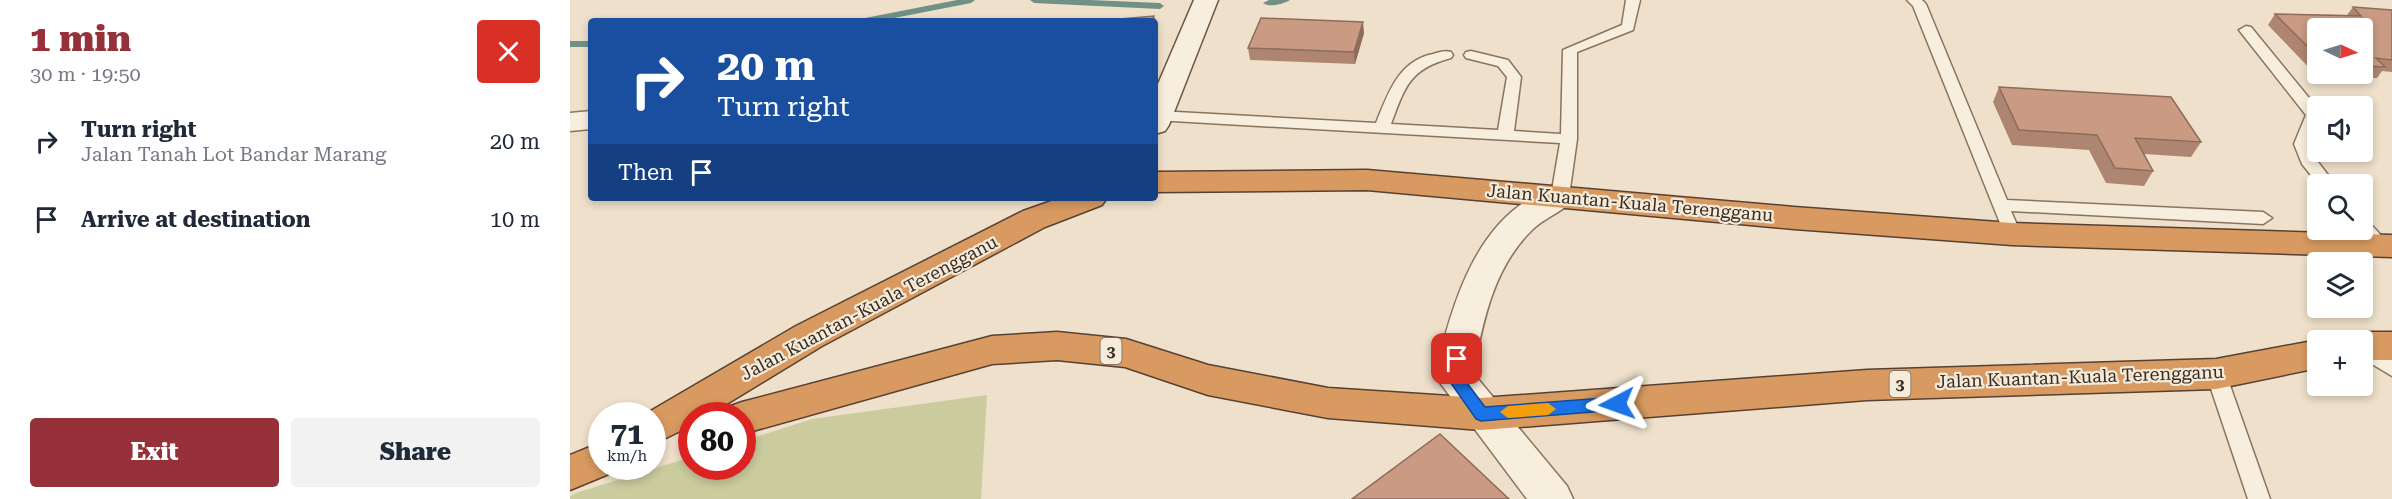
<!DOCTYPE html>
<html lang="en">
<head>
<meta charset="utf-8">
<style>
	:root { --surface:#fff; --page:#f2f2f3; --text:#1f2937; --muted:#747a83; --accent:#973139 }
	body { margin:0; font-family:"Roboto Serif",serif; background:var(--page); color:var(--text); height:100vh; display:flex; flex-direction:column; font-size:22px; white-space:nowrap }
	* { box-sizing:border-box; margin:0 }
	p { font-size:20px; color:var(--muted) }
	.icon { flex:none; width:33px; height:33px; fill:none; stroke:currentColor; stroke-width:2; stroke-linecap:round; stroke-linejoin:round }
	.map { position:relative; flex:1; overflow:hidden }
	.side { display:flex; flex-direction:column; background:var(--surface); width:570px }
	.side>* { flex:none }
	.banner { position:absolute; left:18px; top:18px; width:570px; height:183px; border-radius:6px; box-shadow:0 3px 9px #0003; background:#1a4fa0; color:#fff; overflow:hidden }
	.needle { width:39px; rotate:94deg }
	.tools { position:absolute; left:1737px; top:18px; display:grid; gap:12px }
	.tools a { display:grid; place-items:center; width:66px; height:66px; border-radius:6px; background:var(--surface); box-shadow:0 3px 9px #0003; font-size:30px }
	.speed { position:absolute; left:18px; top:402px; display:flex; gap:12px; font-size:30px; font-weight:700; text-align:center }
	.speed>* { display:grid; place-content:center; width:78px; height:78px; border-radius:50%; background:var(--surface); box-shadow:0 3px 9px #0003; line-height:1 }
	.speed small { font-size:15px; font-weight:400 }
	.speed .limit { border:9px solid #d22; background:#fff; color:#111 }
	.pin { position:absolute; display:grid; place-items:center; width:51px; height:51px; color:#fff; margin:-26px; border-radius:12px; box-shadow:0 3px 9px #0006 }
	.me { position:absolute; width:66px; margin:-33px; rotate:266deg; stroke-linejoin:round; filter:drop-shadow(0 0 4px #0008) }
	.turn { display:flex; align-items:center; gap:21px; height:126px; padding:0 30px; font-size:27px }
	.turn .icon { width:78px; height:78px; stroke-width:2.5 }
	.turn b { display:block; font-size:42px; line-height:51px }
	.then { display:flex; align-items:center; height:57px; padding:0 30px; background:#0003; gap:12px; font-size:22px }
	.round { display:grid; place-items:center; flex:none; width:63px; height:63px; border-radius:6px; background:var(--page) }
	.head { display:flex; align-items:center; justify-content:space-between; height:102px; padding:0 30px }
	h1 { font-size:36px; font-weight:800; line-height:45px; color:var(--accent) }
	.primary-button { display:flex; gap:12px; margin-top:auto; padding:12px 30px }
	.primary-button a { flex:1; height:69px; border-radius:6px; background:var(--accent); color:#fff; font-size:24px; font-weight:800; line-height:69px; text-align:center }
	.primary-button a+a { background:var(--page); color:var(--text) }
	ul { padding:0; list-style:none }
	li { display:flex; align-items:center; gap:18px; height:78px; padding:0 30px }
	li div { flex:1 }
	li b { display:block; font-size:22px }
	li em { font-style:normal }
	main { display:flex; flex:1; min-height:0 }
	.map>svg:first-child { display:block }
	.green { fill:#cacc9e }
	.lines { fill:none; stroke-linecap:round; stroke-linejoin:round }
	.stream { fill:#719187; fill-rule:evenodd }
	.lane-casing { stroke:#8a735f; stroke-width:3 }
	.street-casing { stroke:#8a735f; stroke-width:3 }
	.secondary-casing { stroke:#6c5442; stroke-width:3 }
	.highway-casing { stroke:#584133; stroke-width:3 }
	.lane { fill:#f8eede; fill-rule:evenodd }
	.street { fill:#f8eede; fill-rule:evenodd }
	.secondary { fill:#f8eede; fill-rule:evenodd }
	.highway { fill:#d89a60; fill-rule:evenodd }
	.wall { fill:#ae8570; fill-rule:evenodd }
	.shaded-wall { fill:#8d6c5b }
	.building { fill:#ca9b82; stroke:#8d6c5b; stroke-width:1.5 }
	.route { fill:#1a73e8; stroke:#114b97; stroke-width:1.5 }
	.slow { fill:#f59e0b }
	.labels { text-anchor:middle; stroke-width:4.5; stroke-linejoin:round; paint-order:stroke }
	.shield { fill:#f5ebda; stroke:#736559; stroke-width:1.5 }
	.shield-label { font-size:16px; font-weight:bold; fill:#3b2c22 }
	.street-label { font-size:18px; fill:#3b2c22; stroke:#f5ebda }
</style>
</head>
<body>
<main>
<section class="side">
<div class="head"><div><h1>1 min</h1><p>30 m · 19:50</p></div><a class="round" style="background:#d93025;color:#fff"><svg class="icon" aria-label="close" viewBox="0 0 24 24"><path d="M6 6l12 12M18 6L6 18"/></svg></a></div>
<ul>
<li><svg class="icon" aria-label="right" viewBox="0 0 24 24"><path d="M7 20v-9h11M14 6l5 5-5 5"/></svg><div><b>Turn right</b><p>Jalan Tanah Lot Bandar Marang</p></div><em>20 m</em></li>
<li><svg class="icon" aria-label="arrive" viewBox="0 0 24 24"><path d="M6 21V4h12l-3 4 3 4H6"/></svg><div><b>Arrive at destination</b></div><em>10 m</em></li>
</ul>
<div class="primary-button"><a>Exit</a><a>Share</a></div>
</section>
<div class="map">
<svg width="1822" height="499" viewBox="0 0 1822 499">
	<rect width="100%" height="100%" fill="#eee0ca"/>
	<polygon class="green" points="417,395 411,499 0,499 0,496 6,493 121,457 122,466 172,466 173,441 242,419"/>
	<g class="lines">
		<g class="stream">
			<polygon points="387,0 405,0 401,3 309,21 290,21 295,18"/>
			<polygon points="460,0 520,0 590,3 594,6 590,9 464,3"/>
			<path d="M699,0H720C714,4 699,8 693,3Z"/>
			<rect x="0" y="41" width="21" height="6"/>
		</g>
		<defs>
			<g id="lane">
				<path d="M1056,0H1070L1063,30L1007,52V139L999,196L990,202L981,196L990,143L585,120V112L588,111L806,123C818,94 828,61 863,54C869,52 875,50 881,52L883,55L881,58C839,69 835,87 821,124L928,130L937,77L928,66L896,58L894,55L896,52L901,51L938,60L951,77L944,131L991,134L993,50L1052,25Z"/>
				<polygon points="1337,0 1352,0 1356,4 1437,200 1693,212 1702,218 1693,224 1441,211 1451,234 1448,238 1436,238 1343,6"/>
				<polygon points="1676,26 1681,27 1748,109 1748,126 1740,144 1748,162 1765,184 1748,184 1732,164 1724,144 1736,115 1669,30"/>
				<path d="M1792,220C1803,223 1812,237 1818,246L1815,250H1803L1786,230H1792Z"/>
				<polygon points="1792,339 1822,358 1822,376 1792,358 1792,340 1789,340"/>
				<polygon points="1646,366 1653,368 1656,374 1700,499 1678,499 1636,374 1639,368"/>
			</g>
			<g id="street">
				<polygon points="21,111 21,129 0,131 0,113"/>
				<path d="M990,186L1001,189L1006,196C996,211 975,217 962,230C923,268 913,322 903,373L997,486L1003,499H957L865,376C882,303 908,208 990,186Z"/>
			</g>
			<polygon id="secondary" points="624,0 648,0 599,125 595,131 585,134 585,91"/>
			<g id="highway">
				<polygon points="797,170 1224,207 1442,223 1822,235 1822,257 1442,245 1224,229 797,190 585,192 585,172"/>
				<polygon points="490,198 537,198 532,205 475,227 252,346 137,416 122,416 122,425 82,445 82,416 72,416 226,326 453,211"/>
				<polygon points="487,332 556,339 638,365 758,388 911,398 1297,370 1646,359 1748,340 1750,340 1748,340 1748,368 1646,389 1297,400 911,430 758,418 638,395 555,367 487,360 422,364 172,434 172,416 154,416 158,407 172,402 422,336"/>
				<polygon points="1792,332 1822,332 1822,360 1792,360 1792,340 1777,340 1779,336"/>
				<polygon points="32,442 32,466 48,466 46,471 0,490 0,455"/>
			</g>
		</defs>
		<use href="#lane" class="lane-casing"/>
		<use href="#street" class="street-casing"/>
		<use href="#secondary" class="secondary-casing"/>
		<use href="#highway" class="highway-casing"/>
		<use href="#lane" class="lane"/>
		<use href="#street" class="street"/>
		<use href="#secondary" class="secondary"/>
		<use href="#highway" class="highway"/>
	</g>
	<g class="wall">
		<path d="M1783,7L1822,10V72L1812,71L1807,78L1748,77L1698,25L1705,14L1777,15ZM1748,28H1792V74H1748Z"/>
		<polygon points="794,33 785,64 680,60 678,48"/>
		<polygon points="1429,87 1631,142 1621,157 1574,154 1583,171 1574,186 1536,183 1519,150 1442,145 1423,102"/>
	</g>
	<g class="shaded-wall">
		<polygon points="584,16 587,27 585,31 585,21 582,21"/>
		<polygon points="793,22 794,33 785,64 784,52"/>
	</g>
	<g class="building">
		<polygon points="1783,7 1822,10 1822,60 1806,58 1815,67 1792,66 1792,28 1748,28 1748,57 1705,14 1791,16"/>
		<polygon points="584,16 582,21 526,21"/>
		<polygon points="691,18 793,22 784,52 678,48"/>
		<polygon points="1429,87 1601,97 1631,142 1565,138 1583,171 1545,168 1527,135 1449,130"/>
		<polygon points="870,434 939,499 782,499"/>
	</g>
	<polygon class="route" points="887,353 895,359 891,375 915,407 1047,397 1055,404 1047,410 911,421 906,419 876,376 880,359"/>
	<polygon class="slow" points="978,403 986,409 978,415 938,418 930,412 938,406"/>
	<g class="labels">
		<g class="shield">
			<rect x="530.5" y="338" width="21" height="26" rx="4.5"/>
			<rect x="1319.5" y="371" width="21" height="26" rx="4.5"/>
		</g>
		<g class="shield-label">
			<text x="541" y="357">3</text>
			<text x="1330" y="390">3</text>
		</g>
		<g class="street-label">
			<text transform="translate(1060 203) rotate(5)" y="6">Jalan Kuantan-Kuala Terengganu</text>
			<text transform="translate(299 308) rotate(-28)" y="6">Jalan Kuantan-Kuala Terengganu</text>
			<text transform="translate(1510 377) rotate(-2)" y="6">Jalan Kuantan-Kuala Terengganu</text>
		</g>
	</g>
</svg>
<div class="tools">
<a><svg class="needle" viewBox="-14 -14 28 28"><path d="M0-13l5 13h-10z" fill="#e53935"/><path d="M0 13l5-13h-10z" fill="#747a83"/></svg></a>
<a><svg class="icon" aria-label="sound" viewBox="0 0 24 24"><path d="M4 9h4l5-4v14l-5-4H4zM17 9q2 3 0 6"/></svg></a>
<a><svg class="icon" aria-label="search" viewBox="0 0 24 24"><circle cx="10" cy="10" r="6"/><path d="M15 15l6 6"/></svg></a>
<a><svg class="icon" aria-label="layers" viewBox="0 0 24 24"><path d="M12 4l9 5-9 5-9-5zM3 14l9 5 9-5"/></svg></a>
<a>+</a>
</div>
<div class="speed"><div>71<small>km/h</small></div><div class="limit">80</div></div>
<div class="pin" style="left:887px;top:359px;background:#d93025"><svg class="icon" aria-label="arrive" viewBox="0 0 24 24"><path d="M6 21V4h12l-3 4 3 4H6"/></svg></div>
<svg class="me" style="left:1047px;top:404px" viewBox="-20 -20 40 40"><path d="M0-17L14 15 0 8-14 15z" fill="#1a73e8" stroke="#fff" stroke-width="4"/></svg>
<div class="banner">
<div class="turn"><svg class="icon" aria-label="right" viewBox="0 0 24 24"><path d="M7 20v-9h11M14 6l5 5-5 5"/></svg><div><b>20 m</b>Turn right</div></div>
<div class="then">Then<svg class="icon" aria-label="arrive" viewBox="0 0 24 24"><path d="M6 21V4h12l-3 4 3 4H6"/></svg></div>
</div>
</div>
</main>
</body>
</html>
